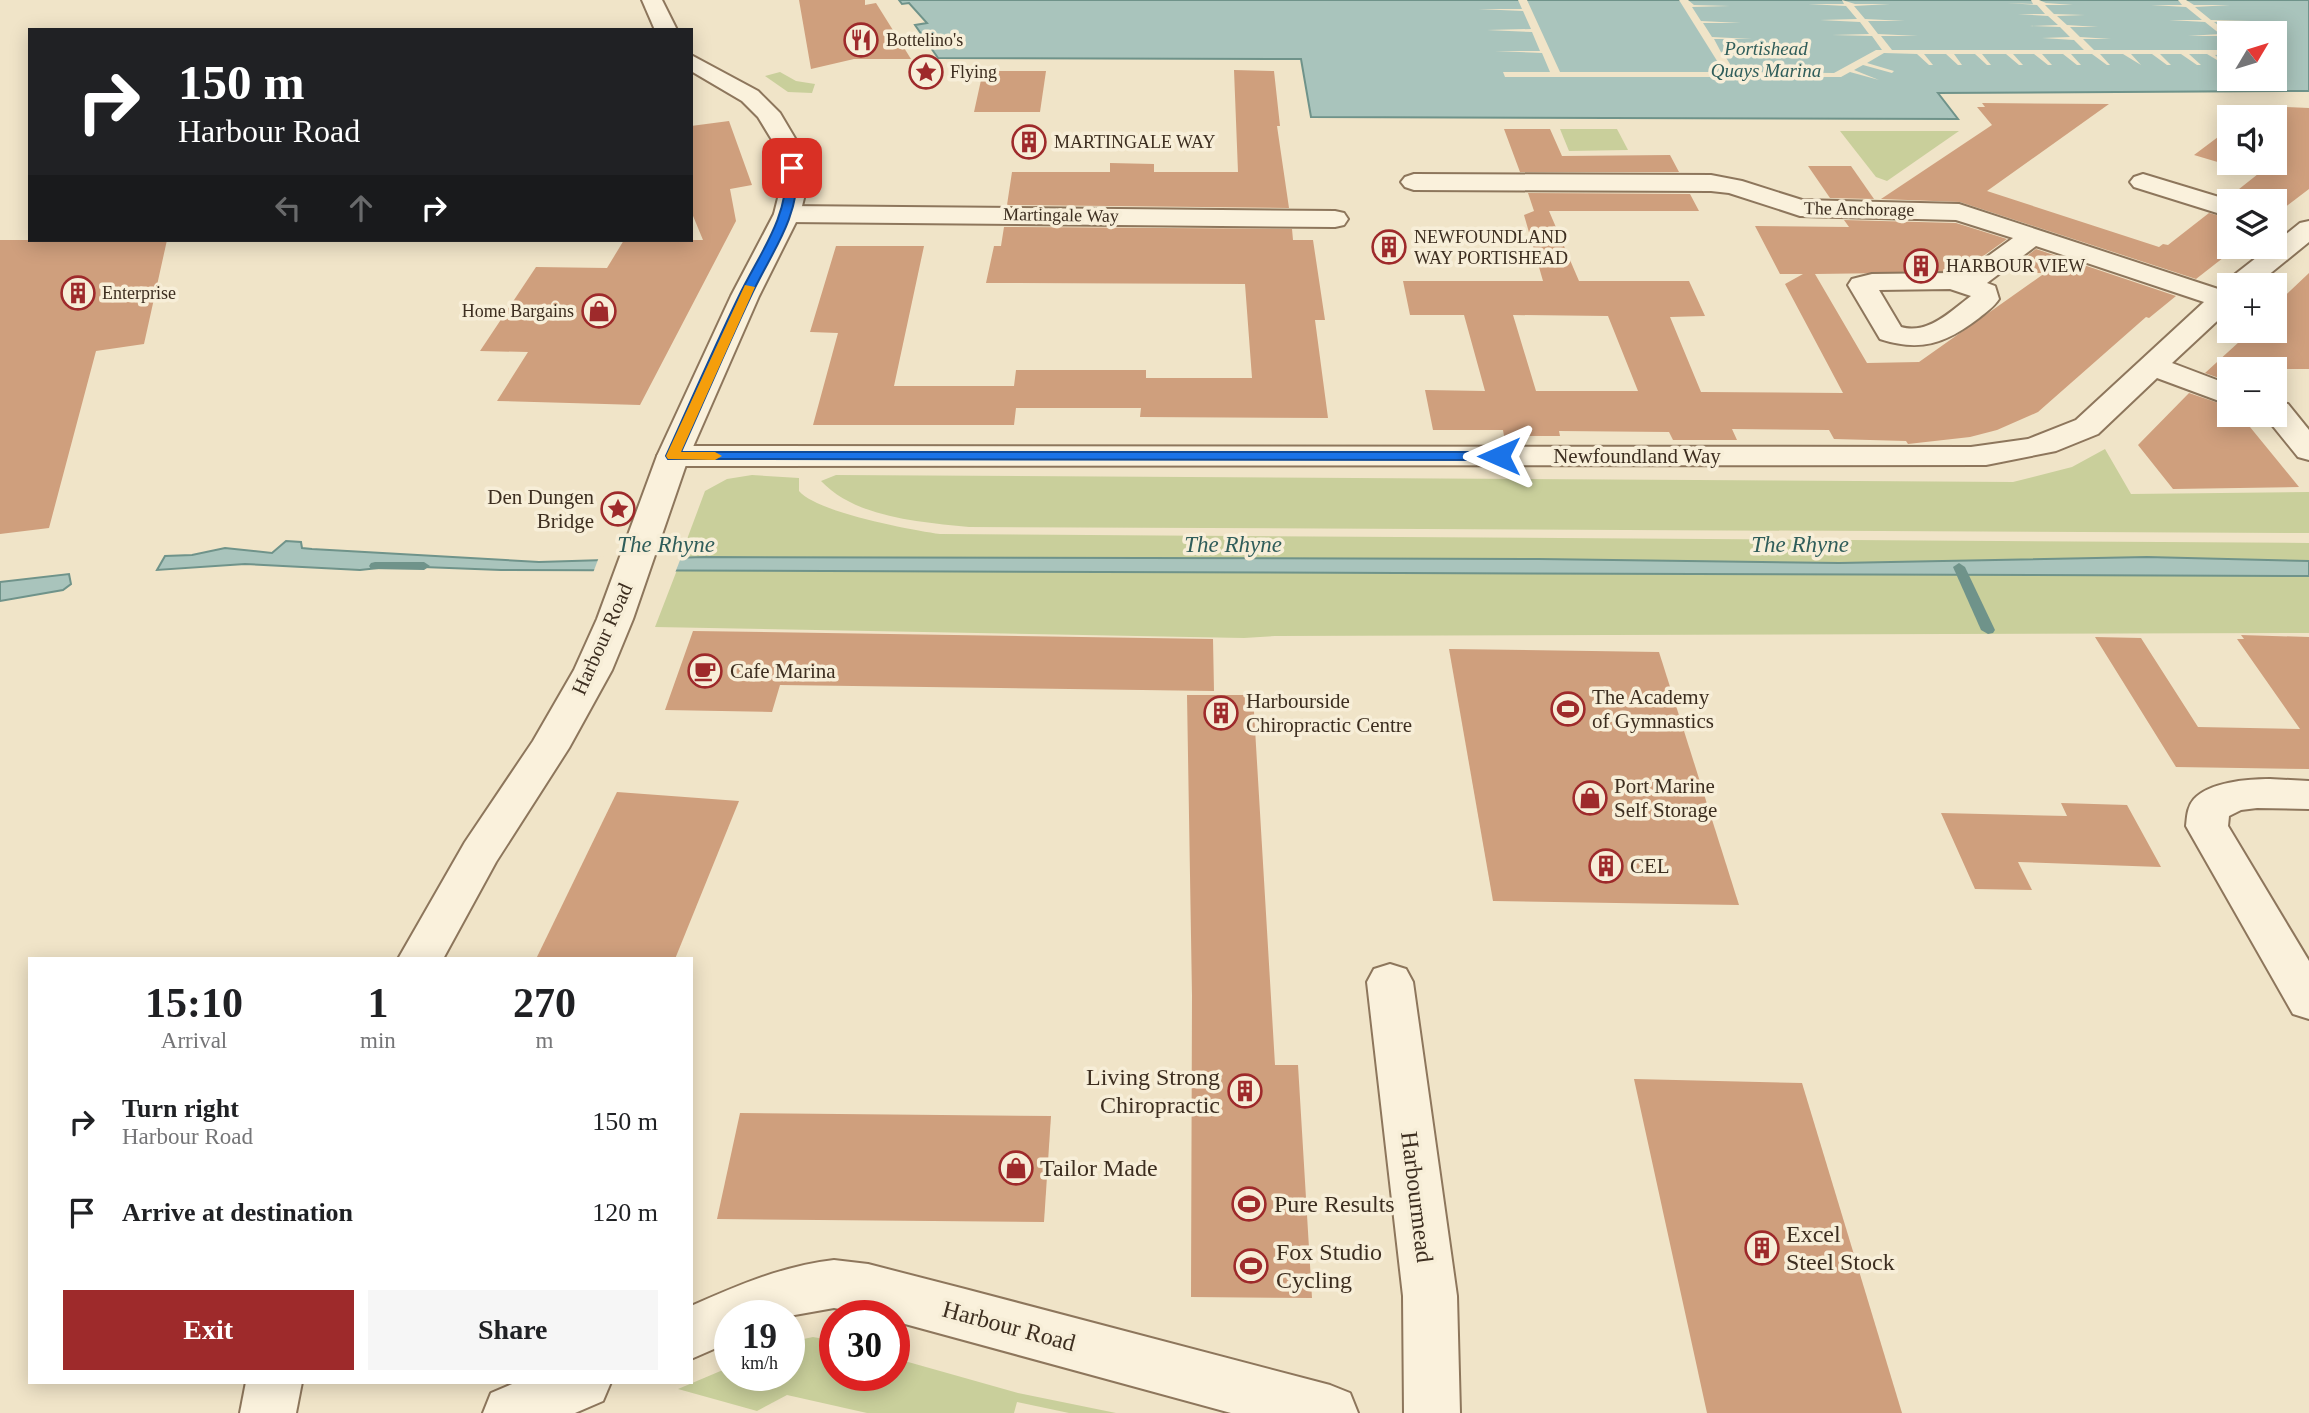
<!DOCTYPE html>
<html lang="en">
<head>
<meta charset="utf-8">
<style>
	:root { --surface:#fff; --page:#f6f6f6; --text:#202124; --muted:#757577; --accent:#9e2a2b }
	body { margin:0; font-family:"Times New Roman",serif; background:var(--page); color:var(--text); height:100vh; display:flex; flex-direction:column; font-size:26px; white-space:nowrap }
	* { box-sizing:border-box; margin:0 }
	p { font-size:23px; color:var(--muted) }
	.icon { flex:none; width:38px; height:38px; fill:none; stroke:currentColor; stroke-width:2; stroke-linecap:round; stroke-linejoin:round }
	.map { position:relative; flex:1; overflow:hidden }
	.panel { position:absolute; left:28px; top:957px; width:665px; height:427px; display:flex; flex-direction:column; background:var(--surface); border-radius:0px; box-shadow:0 4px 18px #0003 }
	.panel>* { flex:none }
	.guide { position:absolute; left:28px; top:28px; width:665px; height:214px; border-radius:0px; box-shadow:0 4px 18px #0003; background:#202124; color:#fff; overflow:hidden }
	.needle { width:46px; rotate:52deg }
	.controls { position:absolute; left:2217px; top:21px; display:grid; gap:14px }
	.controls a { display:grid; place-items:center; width:70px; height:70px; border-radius:0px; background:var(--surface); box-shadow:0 4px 18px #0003; font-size:35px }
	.speed { position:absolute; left:714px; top:1300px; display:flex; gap:14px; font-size:35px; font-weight:700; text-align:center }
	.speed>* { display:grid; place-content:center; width:91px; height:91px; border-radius:50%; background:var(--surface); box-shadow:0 4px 18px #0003; line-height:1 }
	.speed small { font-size:18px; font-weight:400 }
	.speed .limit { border:10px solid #d22; background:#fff; color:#111 }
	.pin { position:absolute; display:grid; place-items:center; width:60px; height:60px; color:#fff; margin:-30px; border-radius:14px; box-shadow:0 4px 10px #0006 }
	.me { position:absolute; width:77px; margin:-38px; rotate:270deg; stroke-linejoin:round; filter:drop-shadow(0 0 5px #0008) }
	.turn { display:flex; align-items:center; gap:24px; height:147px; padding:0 35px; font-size:32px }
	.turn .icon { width:91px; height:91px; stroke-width:2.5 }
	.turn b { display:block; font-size:49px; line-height:60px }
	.lanes { display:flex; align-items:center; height:66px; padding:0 35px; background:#0003; justify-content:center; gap:35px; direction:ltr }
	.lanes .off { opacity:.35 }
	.eta { display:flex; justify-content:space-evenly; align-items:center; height:119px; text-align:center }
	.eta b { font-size:42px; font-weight:600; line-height:49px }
	.primary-button { display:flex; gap:14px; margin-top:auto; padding:14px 35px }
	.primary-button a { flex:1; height:80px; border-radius:0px; background:var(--accent); color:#fff; font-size:28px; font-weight:600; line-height:80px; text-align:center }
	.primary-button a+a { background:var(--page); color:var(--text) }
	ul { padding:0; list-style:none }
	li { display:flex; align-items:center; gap:21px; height:91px; padding:0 35px }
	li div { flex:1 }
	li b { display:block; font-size:26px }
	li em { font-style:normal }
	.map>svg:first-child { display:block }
	.green { fill:#c9cf9b }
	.water { fill:#a9c4bc; stroke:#6f938a; stroke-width:2; fill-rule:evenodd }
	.pier { fill:#f0e4c8 }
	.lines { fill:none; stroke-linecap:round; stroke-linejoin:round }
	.stream { fill:#6f938a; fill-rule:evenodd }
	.building { fill:#cf9f7d; fill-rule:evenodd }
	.minor-casing { stroke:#8d765c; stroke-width:4 }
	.tertiary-casing { stroke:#8d765c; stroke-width:4 }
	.minor { fill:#faf1dc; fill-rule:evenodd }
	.tertiary { fill:#faf1dc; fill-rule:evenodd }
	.route { fill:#1a73e8; stroke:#114b97; stroke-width:2 }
	.slow { fill:#f59e0b }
	.labels { text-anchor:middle; stroke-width:7; stroke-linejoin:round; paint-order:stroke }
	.far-poi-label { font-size:18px; fill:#3d2e20; stroke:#f7eed8; text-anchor:start }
	.far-street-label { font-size:18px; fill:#3d2e20; stroke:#f7eed8 }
	.far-water-label { font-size:19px; font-style:italic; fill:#2f5d5a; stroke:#f7eed8 }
	.street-label { font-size:21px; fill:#3d2e20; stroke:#f7eed8 }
	.poi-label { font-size:21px; fill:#3d2e20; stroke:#f7eed8; text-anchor:start }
	.water-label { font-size:23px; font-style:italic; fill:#2f5d5a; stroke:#f7eed8 }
	.near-poi-label { font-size:24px; fill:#3d2e20; stroke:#f7eed8; text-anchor:start }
	.near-street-label { font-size:24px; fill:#3d2e20; stroke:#f7eed8 }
</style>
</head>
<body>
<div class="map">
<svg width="2309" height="1413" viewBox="0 0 2309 1413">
	<rect width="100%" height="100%" fill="#f0e4c8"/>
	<g class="green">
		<polygon points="780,72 796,81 815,84 812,93 788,92 765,76"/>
		<polygon points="1560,129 1617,129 1628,150 1569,151"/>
		<polygon points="1840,131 1959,131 1887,181 1876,177"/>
		<path d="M2105,449L2131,494L2309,492V533L969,527C920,522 856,518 821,481L836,475L2013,482L2072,467Z"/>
		<path d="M752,475L799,478V491C816,512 910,530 940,534L2309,543V561L2147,557L1839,563L1539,559L680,558L705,491L727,479Z"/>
		<polygon points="686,569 2309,576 2309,633 1275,636 1244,638 655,627 677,570"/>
		<polygon points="813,1337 835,1341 835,1376 894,1376 894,1358 1018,1393 1116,1413 1069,1413 1017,1402 1014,1413 867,1413 787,1395 757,1411 678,1389 730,1367 730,1376 789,1376 789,1342"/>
	</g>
	<g class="water">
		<path d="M899,0H2309V91L1938,93L1958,119L1311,117L1301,59L938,58L915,25L927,23L909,3L902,4ZM2230,33H2275V79H2230Z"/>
		<polygon points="286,541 301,542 302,548 312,549 539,562 704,557 1539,559 1839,563 2147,557 2309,561 2309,576 501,570 397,566 360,570 245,564 157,570 165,556 192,555 225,548 272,553"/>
		<polygon points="69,574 71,584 63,590 0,601 0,582"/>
	</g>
	<g class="pier">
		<polygon points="1518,0 1527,0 1560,72 1724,72 1679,0 1688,0 1694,5 1730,6 1692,7 1701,21 1741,23 1703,23 1712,37 1752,39 1714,39 1722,54 1763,54 1725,56 1735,72 1834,73 1876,50 1882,50 1872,36 1832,35 1869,34 1860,22 1820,20 1857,19 1846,6 1808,4 1844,4 1842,0 1855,4 1890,4 1854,6 1865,19 1905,21 1868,21 1878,34 1918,36 1881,36 1892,50 2084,50 2074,40 2042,38 2070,37 2060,27 2030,26 2058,25 2048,16 2018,14 2045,14 2037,5 2007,3 2033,4 2031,0 2039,0 2046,3 2073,5 2045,5 2054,14 2085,15 2057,16 2067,25 2098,27 2070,27 2080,37 2111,39 2083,39 2094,50 2229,50 2229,54 2215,55 2227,66 2207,54 2189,54 2201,65 2197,65 2181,54 2160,54 2171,65 2167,65 2152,54 2131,54 2141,65 2123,54 2100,54 2110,65 2107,65 2092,54 2071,54 2081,65 2077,65 2063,54 2042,54 2052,65 2048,65 2034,54 2013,54 2023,65 2019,65 2006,54 1982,54 1991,65 1987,65 1975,54 1954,54 1962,65 1958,65 1946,54 1924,54 1933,65 1929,65 1917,54 1884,53 1867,63 1894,71 1892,73 1863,65 1854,70 1879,80 1850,72 1841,77 1505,77 1503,72 1550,72 1542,53 1495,51 1540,51 1532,32 1487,30 1531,29 1523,11 1478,9 1522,9"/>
		<polygon points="2178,0 2186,0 2194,5 2230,5 2195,7 2211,20 2251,21 2214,22 2229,34 2229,42 2220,36 2188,36 2220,34 2205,22 2169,20 2202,20 2186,7 2151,5 2182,5"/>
		<polygon points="682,555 675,573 593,573 599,557"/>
	</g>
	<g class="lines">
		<g class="stream">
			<polygon points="375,562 424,562 430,566 424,570 371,569 369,566 371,563"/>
			<polygon points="1959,563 1965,567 1995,630 1993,633 1988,634 1981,630 1953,567"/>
		</g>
	</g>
	<g class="building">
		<polygon points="799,0 865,0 865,5 876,3 911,59 854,59 811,69"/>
		<polygon points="1234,70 1274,71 1280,126 1277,126 1289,208 1007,205 1012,172 1110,172 1110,163 1154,164 1154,172 1238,172"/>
		<polygon points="983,71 1046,71 1040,112 974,112"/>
		<polygon points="1982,103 2109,104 1987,191 2159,247 2163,244 2168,245 2209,213 2230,219 2230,247 2237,247 2196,279 1960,202 1881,199 1992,125 1977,107 1985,107"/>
		<polygon points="2259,106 2309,108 2309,189 2275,215 2275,201 2235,201 2229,197 2258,174 2194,155 2230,128 2230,163 2275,163 2275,117 2243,117"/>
		<polygon points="729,121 752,185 730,189 736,221 640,405 497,401 528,352 480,351 536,267 607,268 624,240 703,240 691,211 691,126"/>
		<polygon points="1504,129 1550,129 1562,156 1670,155 1679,172 1520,172"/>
		<polygon points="1808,166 1851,166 1874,199 1830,198"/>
		<path d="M1528,193L1690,194L1699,211H1549L1579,281H1689L1705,316L1670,317L1701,392L1843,393L1785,284L1803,274H1780L1755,226L1849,227L1844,220L1956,223L2007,239L1961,272L1815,274L1867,363L1919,362L2045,273H2005L2036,249L2176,296L2149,318L2146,317L2038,412L1997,430L1970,437L1908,444L1906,441L1834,439L1829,430L1732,429L1737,440H1673L1669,432L1559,431L1560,436H1504L1503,430H1433L1425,390L1485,391L1464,315H1410L1403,281H1543L1524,215L1534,211ZM1513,315L1608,316L1638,391H1536Z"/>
		<polygon points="1004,227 1292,229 1293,240 1313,240 1325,320 1315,320 1328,418 1140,417 1141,408 1016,408 1014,425 813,425 838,333 810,332 836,246 924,246 894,386 1014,386 1016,370 1146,370 1146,378 1252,378 1245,284 986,283 994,246 1001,246"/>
		<polygon points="0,240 167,240 144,344 96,351 49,528 0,534"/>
		<polygon points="2309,273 2309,369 2285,369 2275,380 2275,369 2230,369 2230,382 2205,373 2251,331 2275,331 2275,305"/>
		<polygon points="2189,393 2230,407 2230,415 2243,415 2241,416 2299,487 2173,489 2138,445"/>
		<polygon points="693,631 1213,639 1214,691 780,685 772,712 665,710"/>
		<polygon points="2241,635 2309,637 2309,769 2176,767 2095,637 2141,638 2198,727 2300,729 2237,639 2244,639"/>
		<polygon points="1449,649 1659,652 1739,905 1493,901"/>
		<polygon points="1187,695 1253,695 1275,1065 1298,1065 1312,1298 1191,1297 1192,995"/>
		<polygon points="617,792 739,801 675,959 536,959"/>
		<polygon points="2061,803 2127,805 2161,867 2018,862 2032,890 1975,889 1941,813 2067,816"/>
		<polygon points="1634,1079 1802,1083 1902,1413 1707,1413"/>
		<polygon points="740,1113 1051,1116 1044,1222 717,1219"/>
	</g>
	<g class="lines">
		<defs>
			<g id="minor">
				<path d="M1414,174L1711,175L1742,181L1802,200L1959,204L2218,289L2226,286L2229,279L2270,247H2275V243L2300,223L2309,221V242L2256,285H2230V309L2172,363L2230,385V405L2157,378L2098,434L2056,451L1986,465L673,466L662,463L657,456L662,449L673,446L1971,447L2028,439L2076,420L2204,302L2036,246L1987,283L1995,286L1999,299C1994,307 1986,312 1979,318C1945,344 1920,352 1880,339L1848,285L1852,279L1872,274L1952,273L1962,275L2013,238L1956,220L1800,216L1729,193L1711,191L1414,190L1405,187L1401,182L1405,177ZM1950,289L1971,296C1951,311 1928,335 1901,327L1879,290Z"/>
				<polygon points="2143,174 2232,201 2230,201 2230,217 2134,187 2130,182 2134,177"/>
				<polygon points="787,206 1335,211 1344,213 1348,219 1344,225 1335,227 787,222 778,220 774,214 778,208"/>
				<polygon points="2275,402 2288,404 2309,430 2309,460 2298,457 2264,415 2275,415"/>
				<path d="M2270,779L2309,781V809L2257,808L2241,810L2229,816L2228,826L2309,961V1019L2293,1014L2186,826C2187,817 2187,807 2194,799C2210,782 2247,779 2270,779Z"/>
				<polygon points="1390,964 1406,969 1413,982 1457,1296 1460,1413 1404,1413 1403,1296 1367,982 1374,969"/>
				<path d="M834,1260L868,1264L965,1289L1330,1385L1350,1393L1358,1413H1231L894,1321V1316H877L834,1308L789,1316H730V1342L691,1359V1306C739,1285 782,1266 834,1260Z"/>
				<polygon points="517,1382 611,1382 603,1401 575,1413 483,1413 491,1393"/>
			</g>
			<g id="tertiary">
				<polygon points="642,0 662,0 677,30 655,30"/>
				<polygon points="691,55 758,91 780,113 796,140 804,168 805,194 800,214 759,296 689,456 633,619 612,670 569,748 496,862 443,959 398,959 465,842 533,741 574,670 597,619 657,456 731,296 774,214 779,194 780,168 772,140 758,117 742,101 691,71"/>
				<polygon points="246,1382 302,1382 296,1413 240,1413"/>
			</g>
		</defs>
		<use href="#minor" class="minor-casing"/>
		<use href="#tertiary" class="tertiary-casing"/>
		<use href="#minor" class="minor"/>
		<use href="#tertiary" class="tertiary"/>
	</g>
	<path class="route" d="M792,165L798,168C798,222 771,252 750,298C726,349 704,401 681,452H1499L1506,456L1499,460L668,459L666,456C690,403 713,350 738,298C760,252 787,221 787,168Z"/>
	<polygon class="slow" points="745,285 755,287 681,452 715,452 722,456 715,460 668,459 666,456"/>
	<defs>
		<symbol id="restaurant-ring" viewBox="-11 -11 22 22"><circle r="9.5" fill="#f7eed8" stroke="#9e2a2b" stroke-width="1.5"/><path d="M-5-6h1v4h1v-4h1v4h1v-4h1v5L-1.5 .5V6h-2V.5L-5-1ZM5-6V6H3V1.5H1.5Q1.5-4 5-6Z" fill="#9e2a2b"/></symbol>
		<symbol id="sight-ring" viewBox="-11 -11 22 22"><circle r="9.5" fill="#f7eed8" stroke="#9e2a2b" stroke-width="1.5"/><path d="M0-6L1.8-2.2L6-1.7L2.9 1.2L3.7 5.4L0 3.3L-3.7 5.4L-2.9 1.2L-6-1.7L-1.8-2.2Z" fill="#9e2a2b"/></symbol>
		<symbol id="building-ring" viewBox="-11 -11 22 22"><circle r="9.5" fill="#f7eed8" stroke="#9e2a2b" stroke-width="1.5"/><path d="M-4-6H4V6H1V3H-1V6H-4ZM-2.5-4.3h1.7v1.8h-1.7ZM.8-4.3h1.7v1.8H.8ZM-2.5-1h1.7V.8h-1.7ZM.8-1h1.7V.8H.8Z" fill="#9e2a2b"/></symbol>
		<symbol id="shop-ring" viewBox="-11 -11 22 22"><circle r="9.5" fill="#f7eed8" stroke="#9e2a2b" stroke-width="1.5"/><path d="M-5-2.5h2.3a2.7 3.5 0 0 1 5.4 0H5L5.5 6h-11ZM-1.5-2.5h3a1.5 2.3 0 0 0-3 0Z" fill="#9e2a2b"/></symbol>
		<symbol id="cafe-ring" viewBox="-11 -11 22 22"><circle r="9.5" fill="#f7eed8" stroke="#9e2a2b" stroke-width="1.5"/><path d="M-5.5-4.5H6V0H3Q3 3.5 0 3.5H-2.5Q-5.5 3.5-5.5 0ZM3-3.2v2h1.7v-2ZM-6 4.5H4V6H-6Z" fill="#9e2a2b"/></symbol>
		<symbol id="stadium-ring" viewBox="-11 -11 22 22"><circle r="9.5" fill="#f7eed8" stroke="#9e2a2b" stroke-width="1.5"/><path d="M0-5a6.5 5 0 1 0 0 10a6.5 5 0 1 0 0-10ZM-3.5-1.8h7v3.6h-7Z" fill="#9e2a2b"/></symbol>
	</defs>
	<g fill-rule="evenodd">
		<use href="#restaurant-ring" x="842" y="21" width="38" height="38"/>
		<use href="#sight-ring" x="907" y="53" width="38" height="38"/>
		<use href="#building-ring" x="1010" y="123" width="38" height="38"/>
		<use href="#building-ring" x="1370" y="228" width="38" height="38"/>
		<use href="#building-ring" x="1902" y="247" width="38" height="38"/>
		<use href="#building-ring" x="59" y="274" width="38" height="38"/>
		<use href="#shop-ring" x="580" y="292" width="38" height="38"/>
		<use href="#sight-ring" x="599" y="490" width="38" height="38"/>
		<use href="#cafe-ring" x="686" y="652" width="38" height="38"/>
		<use href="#stadium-ring" x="1549" y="690" width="38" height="38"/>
		<use href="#building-ring" x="1202" y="694" width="38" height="38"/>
		<use href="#shop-ring" x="1571" y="779" width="38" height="38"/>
		<use href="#building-ring" x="1587" y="847" width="38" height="38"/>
		<use href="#building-ring" x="1226" y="1072" width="38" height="38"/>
		<use href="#shop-ring" x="997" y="1149" width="38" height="38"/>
		<use href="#stadium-ring" x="1230" y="1185" width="38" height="38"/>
		<use href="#building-ring" x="1743" y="1229" width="38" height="38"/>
		<use href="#stadium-ring" x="1232" y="1247" width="38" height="38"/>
	</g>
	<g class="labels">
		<g class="far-poi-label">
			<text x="886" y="46">Bottelino's</text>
			<text x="950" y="78">Flying</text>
			<text x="1054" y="148">MARTINGALE WAY</text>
			<text x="1414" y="243">NEWFOUNDLAND<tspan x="1414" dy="21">WAY PORTISHEAD</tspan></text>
			<text x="1946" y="272">HARBOUR VIEW</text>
			<text x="102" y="299">Enterprise</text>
			<text x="574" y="317" text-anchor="end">Home Bargains</text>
		</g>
		<g class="far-street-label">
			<text transform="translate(1859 209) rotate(1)" y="6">The Anchorage</text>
			<text transform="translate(1061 215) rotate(1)" y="6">Martingale Way</text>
		</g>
		<g class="far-water-label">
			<text x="1766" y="55">Portishead<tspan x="1766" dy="22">Quays Marina</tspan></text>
		</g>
		<g class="street-label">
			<text x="1637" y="463">Newfoundland Way</text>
			<text transform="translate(602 639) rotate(-66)" y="7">Harbour Road</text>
		</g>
		<g class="poi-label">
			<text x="594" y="504" text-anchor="end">Den Dungen<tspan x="594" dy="24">Bridge</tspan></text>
			<text x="730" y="678">Cafe Marina</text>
			<text x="1592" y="704">The Academy<tspan x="1592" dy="24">of Gymnastics</tspan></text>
			<text x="1246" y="708">Harbourside<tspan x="1246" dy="24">Chiropractic Centre</tspan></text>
			<text x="1614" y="793">Port Marine<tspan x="1614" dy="24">Self Storage</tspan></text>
			<text x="1630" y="873">CEL</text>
		</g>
		<g class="water-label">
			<text x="666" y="552">The Rhyne</text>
			<text x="1233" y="552">The Rhyne</text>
			<text x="1800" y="552">The Rhyne</text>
		</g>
		<g class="near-poi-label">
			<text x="1220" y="1085" text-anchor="end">Living Strong<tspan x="1220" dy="28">Chiropractic</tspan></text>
			<text x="1040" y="1176">Tailor Made</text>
			<text x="1274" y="1212">Pure Results</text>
			<text x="1786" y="1242">Excel<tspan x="1786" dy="28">Steel Stock</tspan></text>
			<text x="1276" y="1260">Fox Studio<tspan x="1276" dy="28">Cycling</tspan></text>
		</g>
		<g class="near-street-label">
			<text transform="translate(1417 1197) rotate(83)" y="8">Harbourmead</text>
			<text transform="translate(1009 1326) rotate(15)" y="8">Harbour Road</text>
		</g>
	</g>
</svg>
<div class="controls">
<a><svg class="needle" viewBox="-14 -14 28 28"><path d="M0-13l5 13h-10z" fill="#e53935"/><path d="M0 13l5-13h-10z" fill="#757577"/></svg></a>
<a><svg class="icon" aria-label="sound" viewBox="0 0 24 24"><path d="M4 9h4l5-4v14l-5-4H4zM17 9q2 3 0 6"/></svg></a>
<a><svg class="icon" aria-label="layers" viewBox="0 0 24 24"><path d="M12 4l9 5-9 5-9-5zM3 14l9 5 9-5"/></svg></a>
<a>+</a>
<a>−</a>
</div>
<div class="speed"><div>19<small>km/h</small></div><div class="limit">30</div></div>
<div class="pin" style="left:792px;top:168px;background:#d93025"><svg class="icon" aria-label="arrive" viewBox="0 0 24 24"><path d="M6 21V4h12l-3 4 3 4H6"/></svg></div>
<svg class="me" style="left:1499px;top:456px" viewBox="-20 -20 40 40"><path d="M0-17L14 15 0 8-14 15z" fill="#1a73e8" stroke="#fff" stroke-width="4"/></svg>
<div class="guide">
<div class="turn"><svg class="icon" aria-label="right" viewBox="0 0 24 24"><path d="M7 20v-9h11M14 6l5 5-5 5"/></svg><div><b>150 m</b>Harbour Road</div></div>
<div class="lanes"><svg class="icon off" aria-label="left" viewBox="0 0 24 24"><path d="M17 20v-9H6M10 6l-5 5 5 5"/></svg><svg class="icon off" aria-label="ahead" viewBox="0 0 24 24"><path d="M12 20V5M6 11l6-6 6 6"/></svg><svg class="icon" aria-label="right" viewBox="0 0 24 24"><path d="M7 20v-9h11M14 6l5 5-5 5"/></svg></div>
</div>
<section class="panel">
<div class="eta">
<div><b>15:10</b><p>Arrival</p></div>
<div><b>1</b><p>min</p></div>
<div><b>270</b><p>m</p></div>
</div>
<ul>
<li><svg class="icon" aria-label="right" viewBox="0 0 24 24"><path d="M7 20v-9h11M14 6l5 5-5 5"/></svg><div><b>Turn right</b><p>Harbour Road</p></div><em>150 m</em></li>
<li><svg class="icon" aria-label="arrive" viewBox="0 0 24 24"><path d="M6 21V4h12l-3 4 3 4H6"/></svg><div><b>Arrive at destination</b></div><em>120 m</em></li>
</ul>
<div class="primary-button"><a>Exit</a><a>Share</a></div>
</section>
</div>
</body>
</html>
